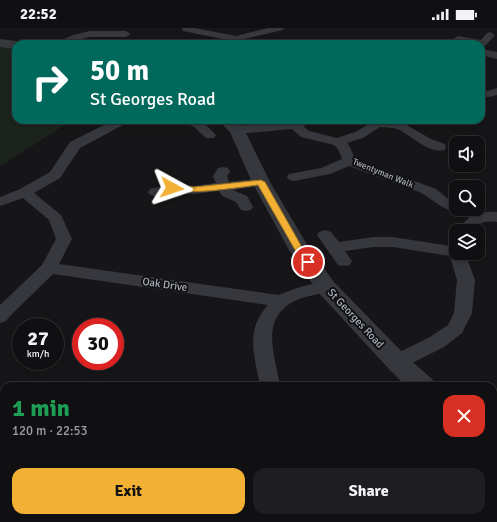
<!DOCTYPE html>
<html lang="en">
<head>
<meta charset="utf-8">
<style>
	:root { --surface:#101012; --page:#1e1e20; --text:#f1f3f6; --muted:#9c9d9f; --line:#303032; --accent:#f2b134 }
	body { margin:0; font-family:Signika,sans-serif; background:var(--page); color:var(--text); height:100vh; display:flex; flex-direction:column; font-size:15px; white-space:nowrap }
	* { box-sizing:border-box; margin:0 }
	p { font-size:13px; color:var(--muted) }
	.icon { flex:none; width:22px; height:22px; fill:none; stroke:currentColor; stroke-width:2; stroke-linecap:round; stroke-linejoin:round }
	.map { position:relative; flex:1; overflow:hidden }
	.side { position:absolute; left:0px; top:354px; width:497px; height:140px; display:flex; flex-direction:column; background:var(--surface); border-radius:12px 12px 0 0; box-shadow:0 2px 6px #0003,0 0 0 1px var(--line) }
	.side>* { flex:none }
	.top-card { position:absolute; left:12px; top:12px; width:473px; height:84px; border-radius:12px; box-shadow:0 2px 6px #0003,0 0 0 1px var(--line); background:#00695c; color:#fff; overflow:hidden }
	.fabs { position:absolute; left:449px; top:108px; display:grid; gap:8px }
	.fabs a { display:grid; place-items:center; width:36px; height:36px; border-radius:8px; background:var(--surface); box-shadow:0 2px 6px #0003,0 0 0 1px var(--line); font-size:20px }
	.speed { position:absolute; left:12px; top:290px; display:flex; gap:8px; font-size:20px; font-weight:700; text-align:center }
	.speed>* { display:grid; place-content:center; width:52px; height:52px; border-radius:50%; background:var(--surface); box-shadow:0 2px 6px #0003,0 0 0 1px var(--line); line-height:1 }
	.speed small { font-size:10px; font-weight:400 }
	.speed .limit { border:6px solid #d22; background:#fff; color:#111 }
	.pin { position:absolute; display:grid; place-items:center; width:34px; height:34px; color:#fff; margin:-17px; border:2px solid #fff; border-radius:50%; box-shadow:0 1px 4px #0007 }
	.me { position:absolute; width:44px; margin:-22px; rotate:95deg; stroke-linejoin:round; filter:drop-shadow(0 0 3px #0008) }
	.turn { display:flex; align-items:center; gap:14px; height:84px; padding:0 12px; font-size:18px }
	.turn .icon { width:52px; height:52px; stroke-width:2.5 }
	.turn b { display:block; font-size:28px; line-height:34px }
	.round { display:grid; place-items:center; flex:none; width:42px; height:42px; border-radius:12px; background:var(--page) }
	.headline { display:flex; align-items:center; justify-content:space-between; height:68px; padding:0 12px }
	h1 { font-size:24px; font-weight:700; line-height:30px; color:#1e9e55 }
	.primary-button { display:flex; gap:8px; margin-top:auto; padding:8px 12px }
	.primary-button a { flex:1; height:46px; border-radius:12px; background:var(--accent); color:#111; font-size:16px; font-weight:700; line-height:46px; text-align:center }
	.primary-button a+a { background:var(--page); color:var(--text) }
	.status { display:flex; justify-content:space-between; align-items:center; height:28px; padding:0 20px; background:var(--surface); direction:ltr }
	.status svg { height:11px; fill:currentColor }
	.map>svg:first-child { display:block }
	.green { fill:#1c231d }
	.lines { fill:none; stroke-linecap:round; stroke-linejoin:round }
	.minor { fill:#37383d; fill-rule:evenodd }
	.tertiary { fill:#37383d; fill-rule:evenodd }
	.route { fill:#f2b134; stroke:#9d7322 }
	.labels { text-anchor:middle; stroke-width:4; stroke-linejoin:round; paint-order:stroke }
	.far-street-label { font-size:9px; fill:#a8adb8; stroke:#111113 }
	.street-label { font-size:11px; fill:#a8adb8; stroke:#111113 }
</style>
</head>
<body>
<div class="status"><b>22:52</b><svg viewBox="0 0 49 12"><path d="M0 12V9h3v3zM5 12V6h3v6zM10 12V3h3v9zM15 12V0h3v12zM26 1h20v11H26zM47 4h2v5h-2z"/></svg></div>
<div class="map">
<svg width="497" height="494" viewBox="0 0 497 494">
	<rect width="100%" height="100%" fill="#161618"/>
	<polygon class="green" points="0,18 16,20 16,92 73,92 0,138"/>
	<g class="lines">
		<g class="minor">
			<polygon points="182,0 195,0 236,8 268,0 284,0 283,2 244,11 237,16 227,16 228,12 183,3"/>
			<polygon points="90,3 126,3 131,6 126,9 90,9 69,14 64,11 73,7"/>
			<polygon points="490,4 495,7 486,17 483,18 481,16 458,14 453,11 458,8 481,12 487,5"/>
			<polygon points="284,11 300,13 305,16 281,16 279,14 281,12"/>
			<polygon points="379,12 382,13 383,16 372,16"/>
			<polygon points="481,21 497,24 497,31 481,27"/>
			<polygon points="497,60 497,67 489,69 481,68 481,62 488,63"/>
			<path d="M114,92H132L130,95L123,97L80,120L60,150L34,165L61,187L72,211L59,236L279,267C292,261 319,252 332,255L335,259L332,263C321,266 310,267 299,271C258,288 275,326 280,358H260C255,328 244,303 268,277L53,246L10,288L6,293L0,295V277L42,237L56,211L49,192L23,170L0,178V169L20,161L50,144L70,114Z"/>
			<polygon points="179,92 201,92 216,107 214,110 206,110 193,98 181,95"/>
			<path d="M298,92H315L313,95L303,98L309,103L337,110L355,104L376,92L401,94L431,111L445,116L446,119L445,122C428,126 413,108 399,102C394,99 386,100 380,99L363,110L347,115L350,119L355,131L436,161L447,170L456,174V181H462C448,189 431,169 419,164L349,138L330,146L294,153L289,152L287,149L289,146L321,140L342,131L338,121L334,117L301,109L292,101L237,106L233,105L231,102L233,99L237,98Z"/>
			<polygon points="223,139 228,140 230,143 227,148 229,154 261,150 266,151 268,154 266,157 233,162 247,168 253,179 251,182 246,183 241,182 236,174 222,168 219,163 194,166 172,164 155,168 150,167 148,164 150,161 172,156 194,158 216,155 213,148 218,140"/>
			<path d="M497,184V194C486,193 480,193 474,203H458C469,186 477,183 497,184Z"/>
			<polygon points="325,202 331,204 339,214 373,209 393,209 456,219 456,225 465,225 475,252 472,285 462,305 444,319 404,339 397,341 390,339 387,334 390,329 430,309 448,297 454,285 457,252 450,228 393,219 373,219 345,223 352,233 350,237 344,238 338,237 317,207 319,204"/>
			<polygon points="0,431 4,431 4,473 0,474"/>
			<polygon points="497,450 497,477 493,478 493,451"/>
			<polygon points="493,482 497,487 497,494 472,494 474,490 493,490"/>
			<polygon points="248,490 272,490 272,494 246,494"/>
		</g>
		<g class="tertiary">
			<polygon points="0,11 16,13 21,16 16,16 16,21 0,19"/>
			<polygon points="218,92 235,92 243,99 270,154 309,220 334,254 406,328 432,351 436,358 406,358 388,340 318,264 289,222 252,154 230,104"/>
			<polygon points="493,407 497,409 497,435 493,433"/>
		</g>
	</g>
	<path class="route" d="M261,152L265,154L303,221L313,234L311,236H305L295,222L258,157C242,159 180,169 169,160L172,157L194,159Z"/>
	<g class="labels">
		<g class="far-street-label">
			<text transform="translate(383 145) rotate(22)" y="3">Twentyman Walk</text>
		</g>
		<g class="street-label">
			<text transform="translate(165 256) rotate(8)" y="4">Oak Drive</text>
			<text transform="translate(356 290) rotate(47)" y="4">St Georges Road</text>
		</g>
	</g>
</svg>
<div class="fabs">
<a><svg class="icon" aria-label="sound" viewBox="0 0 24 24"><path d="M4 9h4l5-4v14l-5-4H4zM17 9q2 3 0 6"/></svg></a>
<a><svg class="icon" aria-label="search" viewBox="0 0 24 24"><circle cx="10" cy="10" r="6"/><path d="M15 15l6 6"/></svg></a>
<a><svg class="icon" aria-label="layers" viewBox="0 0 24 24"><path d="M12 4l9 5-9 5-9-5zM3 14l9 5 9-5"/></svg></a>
</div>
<div class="speed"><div>27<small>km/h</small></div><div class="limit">30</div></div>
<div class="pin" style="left:308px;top:234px;background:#d93025"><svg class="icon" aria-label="arrive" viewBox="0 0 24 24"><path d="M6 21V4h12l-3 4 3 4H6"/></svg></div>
<svg class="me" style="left:172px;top:160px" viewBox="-20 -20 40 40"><path d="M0-17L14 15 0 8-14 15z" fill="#f2b134" stroke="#fff" stroke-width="4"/></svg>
<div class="top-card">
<div class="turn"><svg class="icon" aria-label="right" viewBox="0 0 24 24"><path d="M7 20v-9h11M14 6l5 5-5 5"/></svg><div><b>50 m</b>St Georges Road</div></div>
</div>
<section class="side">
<div class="headline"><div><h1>1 min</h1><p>120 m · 22:53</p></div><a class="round" style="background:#d93025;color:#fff"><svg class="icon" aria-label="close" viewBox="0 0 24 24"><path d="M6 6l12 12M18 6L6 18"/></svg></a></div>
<div class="primary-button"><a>Exit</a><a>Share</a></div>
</section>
</div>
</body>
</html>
